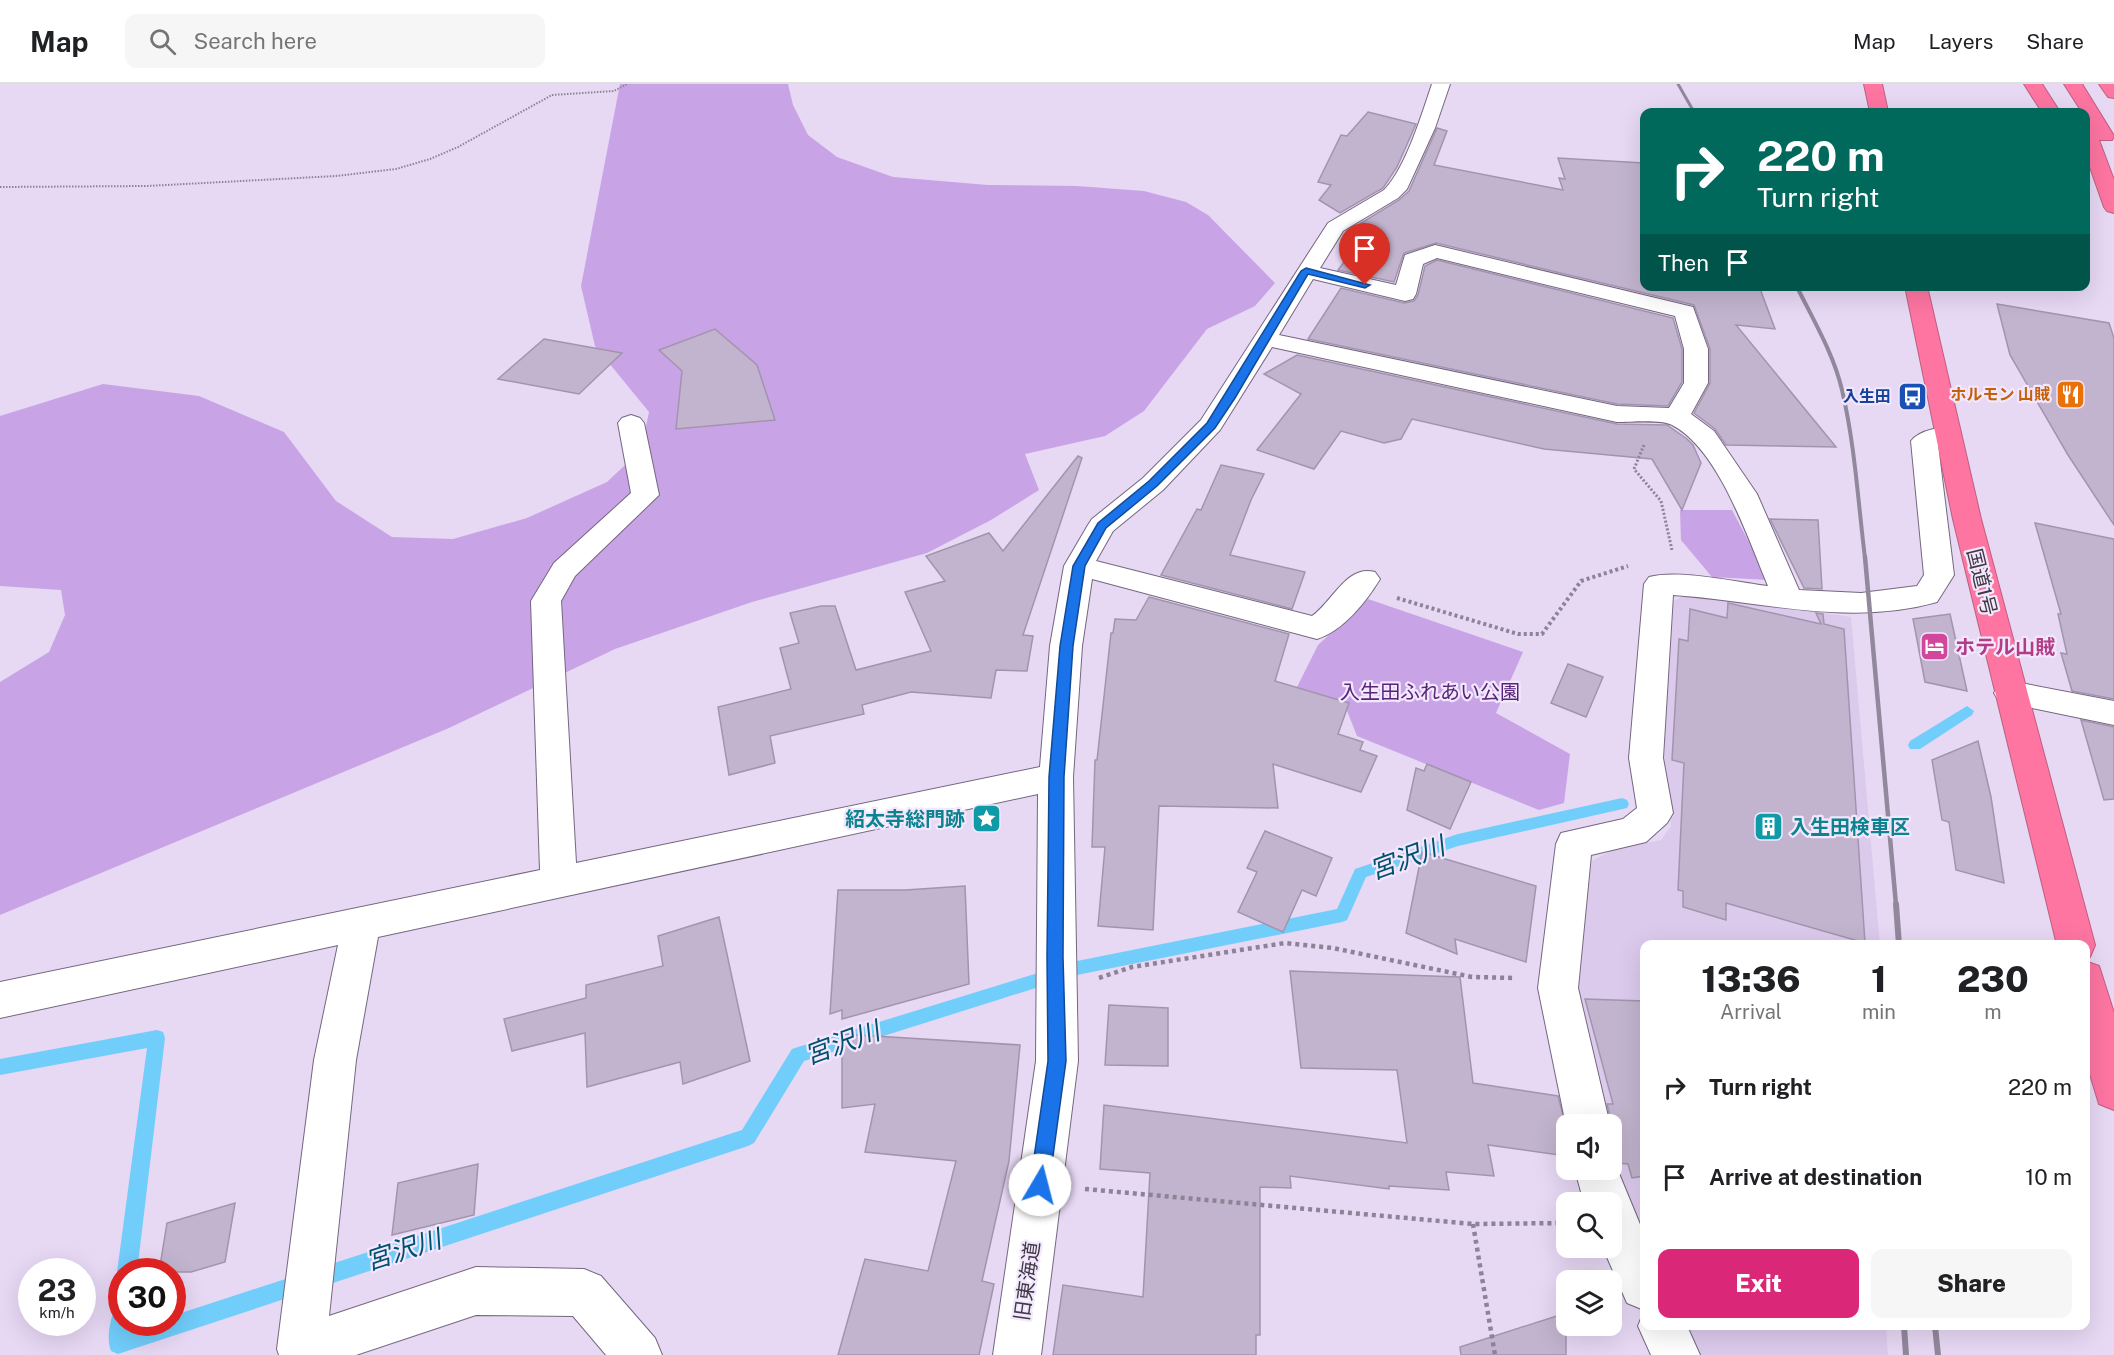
<!DOCTYPE html>
<html lang="en">
<head>
<meta charset="utf-8">
<style>
	:root { --surface:#fff; --page:#f6f6f6; --text:#202124; --muted:#757577; --line:#e0e0e0; --accent:#db2777 }
	body { margin:0; font-family:"Public Sans","Noto Sans JP",sans-serif; background:var(--page); color:var(--text); height:100vh; display:flex; flex-direction:column; font-size:22px; white-space:nowrap }
	* { box-sizing:border-box; margin:0 }
	p { font-size:20px; color:var(--muted) }
	.icon { flex:none; width:33px; height:33px; fill:none; stroke:currentColor; stroke-width:2; stroke-linecap:round; stroke-linejoin:round }
	.map { position:relative; flex:1; overflow:hidden }
	.side { position:absolute; left:1640px; top:856px; width:450px; height:390px; display:flex; flex-direction:column; background:var(--surface); border-radius:12px; box-shadow:0 6px 24px #0002 }
	.side>* { flex:none }
	.top-card { position:absolute; left:1640px; top:24px; width:450px; height:183px; border-radius:12px; box-shadow:0 6px 24px #0002; background:#00695c; color:#fff; overflow:hidden }
	.buttons { position:absolute; left:1556px; top:1030px; display:grid; gap:12px }
	.buttons a { display:grid; place-items:center; width:66px; height:66px; border-radius:12px; background:var(--surface); box-shadow:0 6px 24px #0002; font-size:30px }
	.speed { position:absolute; left:18px; top:1174px; display:flex; gap:12px; font-size:30px; font-weight:700; text-align:center }
	.speed>* { display:grid; place-content:center; width:78px; height:78px; border-radius:50%; background:var(--surface); box-shadow:0 6px 24px #0002; line-height:1 }
	.speed small { font-size:15px; font-weight:400 }
	.speed .limit { border:9px solid #d22; background:#fff; color:#111 }
	.pin { position:absolute; display:grid; place-items:center; width:51px; height:51px; color:#fff; margin:-62px -26px; border-radius:50% 50% 50% 0; rotate:-45deg; box-shadow:0 0 6px #0007 }
	.pin .icon { rotate:45deg }
	.me { position:absolute; width:66px; margin:-33px; rotate:8deg; stroke-linejoin:round; filter:drop-shadow(0 0 4px #0008) }
	.turn { display:flex; align-items:center; gap:21px; height:126px; padding:0 18px; font-size:27px }
	.turn .icon { width:78px; height:78px; stroke-width:2.5 }
	.turn b { display:block; font-size:42px; line-height:51px }
	.then { display:flex; align-items:center; height:57px; padding:0 18px; background:#0003; gap:12px; font-size:22px }
	.eta { display:flex; justify-content:space-evenly; align-items:center; height:102px; text-align:center }
	.eta b { font-size:36px; font-weight:800; line-height:42px }
	.primary-button { display:flex; gap:12px; margin-top:auto; padding:12px 18px }
	.primary-button a { flex:1; height:69px; border-radius:12px; background:var(--accent); color:#fff; font-size:24px; font-weight:800; line-height:69px; text-align:center }
	.primary-button a+a { background:var(--page); color:var(--text) }
	ul { padding:0; list-style:none }
	li { display:flex; align-items:center; gap:18px; height:90px; padding:0 18px }
	li div { flex:1 }
	li b { display:block; font-size:22px }
	li em { font-style:normal }
	header { display:flex; align-items:center; gap:36px; box-sizing:border-box; height:84px; padding:0 30px; background:var(--surface); border-bottom:2px solid var(--line) }
	header strong { font-size:28px }
	nav { display:flex; gap:33px; margin-inline-start:auto; font-size:21px }
	.search { width:420px; height:54px; background:var(--page); display:flex; align-items:center; gap:15px; box-sizing:border-box; padding:0 21px; border-radius:12px; color:var(--muted); font-size:22px }
	.map>svg:first-child { display:block }
	.built { fill:#dccaec }
	.green { fill:#c8a4e7 }
	.lines { fill:none; stroke-linecap:round; stroke-linejoin:round }
	.stream { fill:#71cdfa; fill-rule:evenodd }
	.building { fill:#c2b4ce; stroke:#a294ae; stroke-width:1.5 }
	.minor-casing { stroke:#74677f; stroke-width:2 }
	.highway-casing { stroke:#bb6081; stroke-width:2 }
	.path-far3 { stroke:#8d8396; stroke-width:2; stroke-dasharray:1.5 1.5; stroke-linecap:butt }
	.path-far2 { stroke:#8d8396; stroke-width:3; stroke-dasharray:2 2; stroke-linecap:butt }
	.path-far1 { stroke:#8d8396; stroke-width:4; stroke-dasharray:3 3; stroke-linecap:butt }
	.path { stroke:#8d8396; stroke-width:4.5; stroke-dasharray:4 4; stroke-linecap:butt }
	.minor { fill:#fff; fill-rule:evenodd }
	.highway { fill:#fe75a2; fill-rule:evenodd }
	.rail-far3 { stroke:#92889c; stroke-width:3 }
	.rail-far2 { stroke:#92889c; stroke-width:4 }
	.rail-far1 { stroke:#92889c; stroke-width:4.5 }
	.rail { stroke:#92889c; stroke-width:6 }
	.route { fill:#1a73e8; stroke:#114b97; stroke-width:1.5 }
	.labels { text-anchor:middle; stroke-width:4.5; stroke-linejoin:round; paint-order:stroke }
	.far-food-label { font-size:16px; font-weight:bold; fill:#c56008; stroke:#f2e7fd; text-anchor:end }
	.far-transit-label { font-size:16px; font-weight:bold; fill:#164399; stroke:#f2e7fd; text-anchor:end }
	.street-label { font-size:20px; fill:#3e3944; stroke:#f2e7fd }
	.hotel-label { font-size:20px; font-weight:bold; fill:#b23c85; stroke:#f2e7fd; text-anchor:start }
	.park-label { font-size:20px; fill:#572578; stroke:#f2e7fd }
	.culture-label { font-size:20px; font-weight:bold; fill:#0d838f; stroke:#f2e7fd; text-anchor:end }
	.near-water-label { font-size:26px; font-style:italic; fill:#00506e; stroke:#f2e7fd }
</style>
</head>
<body>
<header>
<strong>Map</strong>
<div class="search"><svg class="icon" aria-label="search" viewBox="0 0 24 24"><circle cx="10" cy="10" r="6"/><path d="M15 15l6 6"/></svg>Search here</div>
<nav><a>Map</a><a>Layers</a><a>Share</a></nav>
</header>
<div class="map">
<svg width="2114" height="1271" viewBox="0 0 2114 1271">
	<rect width="100%" height="100%" fill="#e7d8f4"/>
	<g class="built">
		<polygon points="1689,509 1851,533 1880,861 1644,861 1644,1165 1620,1102 1611,1066 1611,1041 1605,1041 1575,914 1592,777 1612,766 1661,756 1671,742 1664,680 1668,520"/>
		<polygon points="1680,1242 1886,1242 1888,1271 1694,1271"/>
	</g>
	<g class="green">
		<polygon points="620,0 788,0 793,21 808,51 837,73 893,93 988,101 1077,102 1144,107 1186,118 1208,131 1275,199 1255,222 1207,245 1144,327 1105,352 1025,370 1039,406 991,436 927,469 752,518 615,565 449,644 0,831 0,598 49,568 65,531 61,506 0,502 0,332 103,300 199,312 284,348 336,417 392,453 453,455 527,434 607,398 641,366 649,328 595,262 581,202"/>
		<polygon points="1680,426 1732,426 1769,496 1712,493 1681,456"/>
		<polygon points="1368,515 1523,568 1496,629 1570,670 1564,719 1539,726 1357,652 1344,619 1297,603 1318,561"/>
	</g>
	<g class="lines">
		<g class="stream">
			<polygon points="1967,622 1974,627 1972,631 1920,665 1910,665 1908,661 1910,657"/>
			<path d="M1622,714L1627,716L1629,720L1627,724L1458,762L1366,793L1347,836L1342,838L1077,891L804,977L754,1059L748,1062L118,1270L111,1267C106,1255 110,1236 115,1224L122,1221V1239H131L130,1246L152,1239H172V1232L742,1046L792,965L798,963L1077,877L1337,825L1355,785L1458,750Z"/>
			<polygon points="157,946 163,948 165,954 137,1188 122,1188 122,1195 117,1188 147,964 0,991 0,975"/>
		</g>
	</g>
	<g class="building">
		<polygon points="1368,28 1416,40 1397,83 1383,104 1340,129 1319,116 1331,101 1318,98 1341,51 1347,52"/>
		<polygon points="1437,44 1447,47 1434,81 1563,106 1559,94 1565,95 1558,74 1644,79 1644,202 1759,202 1775,245 1736,241 1836,363 1726,361 1715,345 1694,329 1710,299 1710,265 1694,221 1436,159 1404,169 1394,198 1338,186 1367,147 1358,141 1399,116 1409,107"/>
		<polygon points="1437,176 1673,234 1682,265 1682,298 1668,322 1617,320 1308,255 1341,204 1404,219 1414,217 1418,211 1425,182"/>
		<polygon points="1997,220 2109,239 2114,254 2114,441 2068,371 2010,271"/>
		<polygon points="715,245 757,281 775,336 676,345 682,287 659,266"/>
		<polygon points="544,255 622,269 579,310 498,295"/>
		<polygon points="1297,271 1617,340 1667,341 1687,355 1693,361 1701,379 1682,426 1652,375 1544,365 1412,335 1401,355 1384,359 1341,347 1314,385 1257,366 1301,310 1264,290"/>
		<polygon points="1078,372 1082,374 1023,551 1033,552 1027,587 996,586 991,614 911,608 862,621 864,630 770,652 775,679 729,691 718,623 791,605 780,564 799,559 790,529 821,522 835,522 856,586 931,567 905,508 945,497 926,472 989,449 1003,467"/>
		<polygon points="1221,381 1264,390 1251,416 1230,471 1305,488 1292,525 1161,491 1197,425 1201,426"/>
		<polygon points="1770,435 1818,436 1822,505 1804,504"/>
		<polygon points="2035,439 2114,455 2114,615 2072,607 2061,569 2067,570 2058,530 2061,530"/>
		<polygon points="1149,513 1289,550 1275,597 1349,619 1338,650 1363,658 1360,666 1377,672 1361,708 1273,680 1278,724 1159,722 1153,846 1098,842 1105,763 1092,763 1095,676 1097,676 1111,549 1113,549 1115,535 1136,536"/>
		<polygon points="1728,519 1821,540 1816,529 1823,530 1824,540 1844,545 1865,859 1726,819 1726,836 1683,823 1683,807 1678,806 1684,679 1672,676 1679,555 1688,557 1690,525 1727,534"/>
		<polygon points="1950,530 1967,607 1925,598 1913,535"/>
		<polygon points="1568,580 1603,593 1586,633 1551,619"/>
		<polygon points="2081,636 2114,643 2114,715 2104,716"/>
		<polygon points="1978,657 1991,713 2004,799 1956,786 1949,738 1942,736 1932,676"/>
		<polygon points="1427,680 1471,698 1450,745 1407,726 1416,684 1424,687"/>
		<polygon points="1265,747 1332,774 1316,812 1302,806 1283,848 1238,828 1257,788 1247,784"/>
		<polygon points="1422,768 1536,802 1526,878 1455,855 1457,870 1406,849"/>
		<polygon points="965,802 969,900 842,935 842,926 830,930 838,806 905,806"/>
		<polygon points="719,833 750,977 683,1000 680,978 587,1003 585,949 512,967 504,935 586,914 586,901 663,882 658,852"/>
		<polygon points="1290,887 1460,893 1473,999 1558,1012 1566,1043 1566,1072 1488,1061 1494,1092 1446,1088 1449,1106 1389,1102 1389,1105 1290,1092 1291,1104 1260,1103 1260,1251 1256,1251 1256,1271 1053,1271 1063,1201 1143,1213 1150,1089 1100,1085 1104,1021 1407,1059 1397,986 1301,984"/>
		<polygon points="1585,915 1644,917 1644,1092 1632,1094 1628,1080 1617,1079 1611,1068 1612,1040 1607,1020 1613,1020"/>
		<polygon points="1109,921 1168,924 1168,982 1105,981"/>
		<polygon points="842,950 1020,961 1009,1077 982,1197 994,1200 979,1271 838,1271 865,1175 928,1187 956,1077 865,1068 875,1020 842,1024"/>
		<polygon points="478,1080 474,1131 392,1151 398,1099"/>
		<polygon points="235,1119 225,1178 191,1188 159,1188 167,1139"/>
		<polygon points="1566,1229 1566,1271 1461,1271 1460,1263"/>
	</g>
	<g class="lines">
		<defs>
			<g id="minor">
				<path d="M1432,0H1450L1435,44L1407,105L1398,114L1343,147L1320,184L1396,201L1405,171L1435,161L1693,223L1708,265V299L1691,330L1714,347L1757,410L1799,506L1861,509L1917,502L1924,491L1911,357C1919,346 1943,341 1956,345L1960,350L1956,355L1938,361L1954,491L1937,518C1849,543 1761,517 1673,511L1663,674L1673,729L1667,739L1646,758L1591,771L1578,904L1610,1041H1566L1538,904L1556,760L1561,749L1623,735L1637,724L1629,674L1644,500L1649,493C1678,485 1736,498 1768,502C1748,455 1719,365 1672,341C1662,335 1630,338 1617,338L1272,263L1220,346L1163,406L1113,447L1096,477L1312,532C1333,517 1347,480 1375,488L1380,495C1366,518 1343,547 1317,555L1092,495L1082,562L1073,693L1078,977L1041,1271H993L1036,977L1038,710L378,853L356,976L329,1232L476,1183L584,1185L601,1192L655,1254L662,1271H606L573,1232L476,1231L356,1271H279L277,1265L314,976L338,861L0,934V898L540,786L531,517L554,479L631,409L618,339L622,334L631,331L640,334L644,339L659,411L575,492L561,517L576,779L1040,683L1050,562L1064,482L1088,441L1092,435L1143,394L1201,336L1328,139L1384,106C1406,84 1422,29 1432,0ZM1437,174L1675,232L1684,265V299L1669,324L1617,322L1279,251L1313,195L1405,217L1413,215L1416,210L1423,180Z"/>
				<polygon points="2010,597 2114,617 2114,641 1999,617 1994,609 1999,601"/>
				<polygon points="1611,1070 1644,1150 1644,1226 1627,1219 1603,1164 1611,1164 1611,1119 1584,1119 1575,1086 1611,1086"/>
				<polygon points="1644,1227 1644,1242 1687,1242 1700,1271 1651,1271 1638,1242"/>
			</g>
			<g id="highway">
				<polygon points="1864,0 1882,0 1888,28 1870,28"/>
				<polygon points="2024,0 2042,0 2060,28 2042,28"/>
				<polygon points="2064,0 2082,0 2114,52 2112,56 2099,56 2114,96 2114,129 2107,127 2104,123 2085,69 2085,28 2082,28"/>
				<polygon points="2099,0 2114,0 2114,14 2108,13"/>
				<polygon points="1905,202 1927,202 1981,435 2095,861 2090,873 2085,875 2085,861 2057,861 1953,435"/>
				<polygon points="2085,877 2099,882 2114,929 2114,1026 2099,1020 2085,974"/>
			</g>
		</defs>
		<use href="#minor" class="minor-casing"/>
		<use href="#highway" class="highway-casing"/>
		<polyline class="path-far3" points="0,103 147,102 336,92 396,85 430,75 458,63 552,11 614,7 627,0"/>
		<polyline class="path-far2" points="1644,361 1634,385 1661,417 1672,466"/>
		<polyline class="path-far1" points="1397,514 1518,550 1542,550 1581,497 1628,482"/>
		<g class="path">
			<polyline points="1099,894 1132,883 1285,859 1333,864 1472,893 1516,894"/>
			<polyline points="1085,1105 1473,1140 1566,1139"/>
			<polyline points="1473,1140 1495,1271"/>
		</g>
		<use href="#minor" class="minor"/>
		<use href="#highway" class="highway"/>
		<g class="rail-far3">
			<polyline points="1678,0 1694,28"/>
			<polyline points="1796,202 1799,207"/>
		</g>
		<path class="rail-far2" d="M1798,205C1814,237 1834,271 1842,306C1855,361 1858,418 1865,474"/>
		<polyline class="rail-far1" points="1865,473 1896,821"/>
		<g class="rail">
			<polyline points="1896,820 1899,861"/>
			<polyline points="1904,1242 1906,1271"/>
			<polyline points="1935,1242 1938,1271"/>
		</g>
	</g>
	<polygon class="route" points="1306,184 1370,201 1365,204 1308,190 1235,314 1215,344 1157,402 1106,444 1085,482 1073,562 1064,693 1063,873 1066,977 1049,1101 1046,1107 1040,1110 1033,1107 1030,1101 1048,977 1047,873 1049,693 1060,562 1073,482 1098,439 1149,397 1207,339 1301,187"/>
	<defs>
		<symbol id="restaurant-square" viewBox="-11 -11 22 22"><rect x="-9" y="-9" width="18" height="18" rx="4" fill="#e8710a" stroke="#f2e7fd"/><path d="M-5-6h1v4h1v-4h1v4h1v-4h1v5L-1.5 .5V6h-2V.5L-5-1ZM5-6V6H3V1.5H1.5Q1.5-4 5-6Z" fill="#fff"/></symbol>
		<symbol id="bus-square" viewBox="-11 -11 22 22"><rect x="-9" y="-9" width="18" height="18" rx="4" fill="#1a4fb4" stroke="#f2e7fd"/><path d="M-5-6H5V4H4V6H2V4H-2V6H-4V4H-5ZM-3.5-4V0h7V-4ZM-3.5 1.2v1.5H-2V1.2ZM2 1.2v1.5H3.5V1.2Z" fill="#fff"/></symbol>
		<symbol id="hotel-square" viewBox="-11 -11 22 22"><rect x="-9" y="-9" width="18" height="18" rx="4" fill="#d1479c" stroke="#f2e7fd"/><path d="M-6-4.5h1.5V1H6V5H4.5V3h-9V5H-6ZM-4 0a1.8 1.8 0 1 1 3.6 0ZM.5 0V-2.5h3Q6-2.5 6 0Z" fill="#fff"/></symbol>
		<symbol id="sight-square" viewBox="-11 -11 22 22"><rect x="-9" y="-9" width="18" height="18" rx="4" fill="#0f9aa8" stroke="#f2e7fd"/><path d="M0-6L1.8-2.2L6-1.7L2.9 1.2L3.7 5.4L0 3.3L-3.7 5.4L-2.9 1.2L-6-1.7L-1.8-2.2Z" fill="#fff"/></symbol>
		<symbol id="building-square" viewBox="-11 -11 22 22"><rect x="-9" y="-9" width="18" height="18" rx="4" fill="#0f9aa8" stroke="#f2e7fd"/><path d="M-4-6H4V6H1V3H-1V6H-4ZM-2.5-4.3h1.7v1.8h-1.7ZM.8-4.3h1.7v1.8H.8ZM-2.5-1h1.7V.8h-1.7ZM.8-1h1.7V.8H.8Z" fill="#fff"/></symbol>
	</defs>
	<g fill-rule="evenodd">
		<use href="#restaurant-square" x="2054" y="294" width="33" height="33"/>
		<use href="#bus-square" x="1896" y="296" width="33" height="33"/>
		<use href="#hotel-square" x="1918" y="546" width="33" height="33"/>
		<use href="#sight-square" x="970" y="718" width="33" height="33"/>
		<use href="#building-square" x="1752" y="726" width="33" height="33"/>
	</g>
	<g class="labels">
		<g class="far-food-label">
			<text x="2050" y="316">ホルモン 山賊</text>
		</g>
		<g class="far-transit-label">
			<text x="1891" y="318">入生田</text>
		</g>
		<g class="street-label">
			<text transform="translate(1982 498) rotate(76)" y="7">国道1号</text>
			<text transform="translate(1027 1197) rotate(-82)" y="7">旧東海道</text>
		</g>
		<g class="hotel-label">
			<text x="1955" y="570">ホテル山賊</text>
		</g>
		<g class="park-label">
			<text x="1430" y="615">入生田ふれあい公園</text>
		</g>
		<g class="culture-label">
			<text x="965" y="742">紹太寺総門跡</text>
			<text x="1790" y="750" text-anchor="start">入生田検車区</text>
		</g>
		<g class="near-water-label">
			<text transform="translate(1407 774) rotate(-20)" y="9">宮沢川</text>
			<text transform="translate(842 959) rotate(-20)" y="9">宮沢川</text>
			<text transform="translate(403 1166) rotate(-18)" y="9">宮沢川</text>
		</g>
	</g>
</svg>
<div class="buttons">
<a><svg class="icon" aria-label="sound" viewBox="0 0 24 24"><path d="M4 9h4l5-4v14l-5-4H4zM17 9q2 3 0 6"/></svg></a>
<a><svg class="icon" aria-label="search" viewBox="0 0 24 24"><circle cx="10" cy="10" r="6"/><path d="M15 15l6 6"/></svg></a>
<a><svg class="icon" aria-label="layers" viewBox="0 0 24 24"><path d="M12 4l9 5-9 5-9-5zM3 14l9 5 9-5"/></svg></a>
</div>
<div class="speed"><div>23<small>km/h</small></div><div class="limit">30</div></div>
<div class="pin" style="left:1365px;top:201px;background:#d93025"><svg class="icon" aria-label="arrive" viewBox="0 0 24 24"><path d="M6 21V4h12l-3 4 3 4H6"/></svg></div>
<svg class="me" style="left:1040px;top:1101px" viewBox="-20 -20 40 40"><circle r="19" fill="#fff"/><path d="M0-13L10 11 0 6-10 11z" fill="#1a73e8"/></svg>
<div class="top-card">
<div class="turn"><svg class="icon" aria-label="right" viewBox="0 0 24 24"><path d="M7 20v-9h11M14 6l5 5-5 5"/></svg><div><b>220 m</b>Turn right</div></div>
<div class="then">Then<svg class="icon" aria-label="arrive" viewBox="0 0 24 24"><path d="M6 21V4h12l-3 4 3 4H6"/></svg></div>
</div>
<section class="side">
<div class="eta">
<div><b>13:36</b><p>Arrival</p></div>
<div><b>1</b><p>min</p></div>
<div><b>230</b><p>m</p></div>
</div>
<ul>
<li><svg class="icon" aria-label="right" viewBox="0 0 24 24"><path d="M7 20v-9h11M14 6l5 5-5 5"/></svg><div><b>Turn right</b></div><em>220 m</em></li>
<li><svg class="icon" aria-label="arrive" viewBox="0 0 24 24"><path d="M6 21V4h12l-3 4 3 4H6"/></svg><div><b>Arrive at destination</b></div><em>10 m</em></li>
</ul>
<div class="primary-button"><a>Exit</a><a>Share</a></div>
</section>
</div>
</body>
</html>
